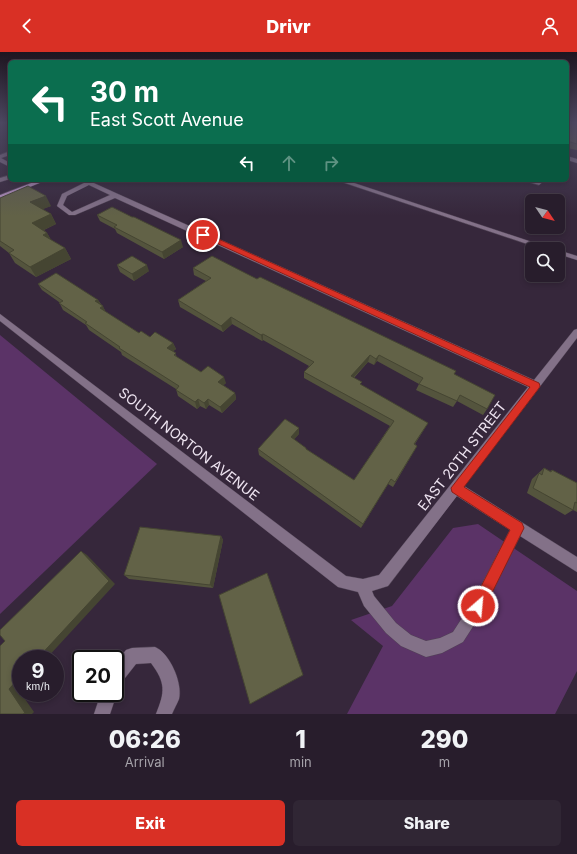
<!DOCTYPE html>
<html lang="en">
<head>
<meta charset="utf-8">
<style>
	:root { --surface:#281d2c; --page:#302634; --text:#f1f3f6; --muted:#a5a2a9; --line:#443b48; --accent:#d93025 }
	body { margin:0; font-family:Inter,sans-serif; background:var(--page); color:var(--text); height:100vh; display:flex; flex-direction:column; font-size:15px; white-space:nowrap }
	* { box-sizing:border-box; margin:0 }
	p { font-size:13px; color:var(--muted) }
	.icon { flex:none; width:22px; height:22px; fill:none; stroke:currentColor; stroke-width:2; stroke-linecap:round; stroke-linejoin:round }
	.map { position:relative; height:662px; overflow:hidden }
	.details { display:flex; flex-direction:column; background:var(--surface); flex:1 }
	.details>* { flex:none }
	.banner { position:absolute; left:8px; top:8px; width:561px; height:122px; border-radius:6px; box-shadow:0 2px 6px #0003,0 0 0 1px var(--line); background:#0b6e4f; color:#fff; overflow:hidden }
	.needle { width:26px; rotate:125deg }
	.tools { position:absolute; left:525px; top:142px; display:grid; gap:8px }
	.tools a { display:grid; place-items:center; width:40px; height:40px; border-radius:6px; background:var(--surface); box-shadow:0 2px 6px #0003,0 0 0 1px var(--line); font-size:20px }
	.speed { position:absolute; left:12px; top:598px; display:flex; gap:8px; font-size:20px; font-weight:700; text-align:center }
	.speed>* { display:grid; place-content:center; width:52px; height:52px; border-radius:50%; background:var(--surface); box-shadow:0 2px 6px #0003,0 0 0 1px var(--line); line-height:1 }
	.speed small { font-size:10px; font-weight:400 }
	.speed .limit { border:2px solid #111; border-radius:6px; background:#fff; color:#111 }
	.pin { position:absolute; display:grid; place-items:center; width:34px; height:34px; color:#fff; margin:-17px; border:2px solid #fff; border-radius:50%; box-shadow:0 1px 4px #0007 }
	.me { position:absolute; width:44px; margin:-22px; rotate:27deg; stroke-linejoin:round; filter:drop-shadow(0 0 3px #0008) }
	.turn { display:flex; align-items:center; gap:14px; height:84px; padding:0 16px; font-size:18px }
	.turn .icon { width:52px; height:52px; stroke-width:2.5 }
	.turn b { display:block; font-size:28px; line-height:34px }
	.lanes { display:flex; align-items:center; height:38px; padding:0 16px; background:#0003; justify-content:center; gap:20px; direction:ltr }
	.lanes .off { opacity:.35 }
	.eta { display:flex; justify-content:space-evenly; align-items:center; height:68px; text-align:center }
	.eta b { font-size:24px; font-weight:800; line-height:28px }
	.button { display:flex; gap:8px; margin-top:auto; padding:8px 16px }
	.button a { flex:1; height:46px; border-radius:6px; background:var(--accent); color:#fff; font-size:16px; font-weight:800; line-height:46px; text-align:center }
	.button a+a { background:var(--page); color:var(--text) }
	header { display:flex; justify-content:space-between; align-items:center; height:52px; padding:0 16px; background:var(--accent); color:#fff; font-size:18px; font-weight:800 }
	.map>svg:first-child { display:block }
	.green { fill:#5b3367 }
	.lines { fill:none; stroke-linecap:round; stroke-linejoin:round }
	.minor-casing { stroke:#4f4253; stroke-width:1 }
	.major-casing { stroke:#4f4253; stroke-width:1 }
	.minor { fill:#837188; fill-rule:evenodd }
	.major { fill:#b491bf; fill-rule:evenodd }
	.wall { fill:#54543d }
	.shaded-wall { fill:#454532 }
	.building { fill:#626247; stroke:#454532 }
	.route { fill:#d93025; stroke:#8d1f18 }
	.labels { text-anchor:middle; stroke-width:3; stroke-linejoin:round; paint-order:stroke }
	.street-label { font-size:14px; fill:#ede3f0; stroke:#36273b }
</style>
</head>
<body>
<header><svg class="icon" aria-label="back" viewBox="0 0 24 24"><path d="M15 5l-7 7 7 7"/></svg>Drivr<svg class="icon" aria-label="person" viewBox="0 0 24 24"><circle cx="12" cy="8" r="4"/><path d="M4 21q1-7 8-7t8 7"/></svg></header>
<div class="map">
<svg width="577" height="662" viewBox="0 0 577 662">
	<rect width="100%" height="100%" fill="#36273b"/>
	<g class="green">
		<polygon points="0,283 157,412 0,562"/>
		<polygon points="478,472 577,539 577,619 555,662 347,662 383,594 351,568 392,554 453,476"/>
	</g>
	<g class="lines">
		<defs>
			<g id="minor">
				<polygon points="10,99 10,103 1,106 10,111 10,115 0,110 0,103"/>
				<polygon points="567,104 577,107 577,111 567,108"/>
				<polygon points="10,123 10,127 0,130 0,126"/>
				<path d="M79,128H87L118,142L534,328L574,278L577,277V286L464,434L577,505V520L520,484L483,559L463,590L442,601L426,605L401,594L386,581L364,554L358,540L338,535L0,269V262L346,524L363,527L379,523L528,335L115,146L75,163H69L57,154L62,142L84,131ZM89,133L110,143L72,160L63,153L67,144ZM457,444L510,478L473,549L453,580L440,586L426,589L411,583L396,571L374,544L372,539L388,534Z"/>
				<polygon points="104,128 118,128 115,130 104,130"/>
				<polygon points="336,128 345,128 553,197 542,197"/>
				<polygon points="522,128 545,128 539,133"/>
				<polygon points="558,198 577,204 577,208 558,202"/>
				<path d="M155,595C170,601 183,632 179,647C177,652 174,657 172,662H156C165,640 166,631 151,611L136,612L121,631L115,633V612L126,598L132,596Z"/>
				<polygon points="115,636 117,641 110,662 94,662 101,641 115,641"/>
			</g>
			<polygon id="major" points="39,128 47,128 0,147 0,143"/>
		</defs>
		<use href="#minor" class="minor-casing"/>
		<use href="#major" class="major-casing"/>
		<use href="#minor" class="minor"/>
		<use href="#major" class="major"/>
	</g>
	<g class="wall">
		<polygon points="567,72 577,72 577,98 567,96"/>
		<polygon points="0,146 51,154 42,157 51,162 56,172 44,178 47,181 51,188 65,196 71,207 36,225 15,211 9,201 0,194"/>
		<polygon points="97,163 183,195 164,207 117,181 115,177 100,169"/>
		<polygon points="117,213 149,219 134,229 120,220"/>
		<polygon points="193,216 257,227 454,322 487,357 483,363 457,349 453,355 416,338 419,332 377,309 374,313 368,310 354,326 361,333 428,371 415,392 417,394 393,435 388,432 361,476 259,403 258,397 299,382 294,387 306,397 354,428 390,374 304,326 304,320 309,314 263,288 262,289 232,272 223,280 180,255 178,248 206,229 194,223"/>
		<polygon points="38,232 98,248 101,252 106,260 139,281 150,285 173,291 176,297 173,299 178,306 201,320 226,331 223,333 235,341 236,347 222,361 209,353 206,357 200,354 197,357 178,344 176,337 122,303 121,300 89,278 86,273 63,258 59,250 42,238"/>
		<polygon points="544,416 550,419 552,418 577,431 577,460 573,458 565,463 527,441 532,427"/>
		<polygon points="221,484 223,488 213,536 129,527 124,523"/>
	</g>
	<g class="shaded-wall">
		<polygon points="46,144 51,154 36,160 30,150"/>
		<polygon points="51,162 56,172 37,181 32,171"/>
		<polygon points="47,181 53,191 43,183"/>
		<polygon points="181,188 183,195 164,207 162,200"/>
		<polygon points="65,196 71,207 36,225 30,215"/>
		<polygon points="147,213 149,219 134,229 132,222"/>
		<polygon points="98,248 102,255 95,249"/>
		<polygon points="103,254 106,261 100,256"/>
		<polygon points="231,265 232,272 223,280 221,274"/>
		<polygon points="263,282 263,288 262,289 261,283"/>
		<polygon points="173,291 176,297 170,302 167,296"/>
		<polygon points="370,303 368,310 349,330 351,324"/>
		<polygon points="379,303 377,309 374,313 376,307"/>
		<polygon points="224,325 226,331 220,337 218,330"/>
		<polygon points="235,341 236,347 222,361 220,355"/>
		<polygon points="198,347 200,354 197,357 195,350"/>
		<polygon points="208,347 209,353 206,357 204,351"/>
		<polygon points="299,376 299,382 291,391 291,385"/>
		<polygon points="391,427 388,432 361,476 363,472"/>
		<polygon points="221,484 223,488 213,536 210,533"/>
		<polygon points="81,499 87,503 115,532 46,607 37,607"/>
		<polygon points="21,624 21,634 18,637 34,660 32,662 23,662 9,637"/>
	</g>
	<g class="building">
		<polygon points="567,72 577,72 577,92 567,89"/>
		<polygon points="28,134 46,144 30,150 51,162 32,171 47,181 43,183 65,196 30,215 9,201 14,198 0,189 0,146"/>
		<polygon points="112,155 132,165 134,165 181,188 162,200 114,175 117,173 97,163"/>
		<polygon points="132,204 147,213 132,222 117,213"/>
		<polygon points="212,204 257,227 260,225 456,319 454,322 495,343 487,357 460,343 457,349 419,332 423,326 379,303 376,307 370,303 351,324 362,330 360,332 428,371 414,392 417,394 395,430 391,427 363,472 258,397 285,367 299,376 291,385 306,396 306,397 354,428 394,369 304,320 314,310 263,282 261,283 231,265 221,274 178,248 211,226 193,216"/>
		<polygon points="56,221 98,248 95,249 103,254 100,256 139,281 141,279 150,285 155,280 173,291 167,296 176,301 174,303 201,320 208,314 224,325 218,330 235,341 220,355 208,347 204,351 198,347 195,350 176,338 179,334 119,296 120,295 85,271 87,270 59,251 63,249 38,232"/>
		<polygon points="544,416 551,420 552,418 577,431 577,451 575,450 573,458 533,436 539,421 542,423"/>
		<polygon points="140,475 221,484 210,533 124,523"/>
		<polygon points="81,499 109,529 37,607 21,607 21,624 9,637 25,661 23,662 0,662 0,594 5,589 0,583 0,578"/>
		<polygon points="267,521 303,623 250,652 219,543"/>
	</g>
	<linearGradient id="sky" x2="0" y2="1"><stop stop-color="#1e1520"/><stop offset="0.43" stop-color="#4c4760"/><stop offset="1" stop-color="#4c4760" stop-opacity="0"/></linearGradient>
	<rect width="577" height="164" fill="url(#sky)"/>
	<polygon class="route" points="201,181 205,181 539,331 540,334 539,336 464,435 522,471 524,476 483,559 478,561 473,559 471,554 510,478 452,440 451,436 530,335 201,184"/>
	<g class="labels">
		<g class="street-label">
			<text transform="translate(189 392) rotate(38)" y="5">SOUTH NORTON AVENUE</text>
			<text transform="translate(462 404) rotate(-52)" y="5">EAST 20TH STREET</text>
		</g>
	</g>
</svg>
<div class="tools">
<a><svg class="needle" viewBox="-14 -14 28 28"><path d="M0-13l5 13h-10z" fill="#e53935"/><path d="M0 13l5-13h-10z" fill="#a5a2a9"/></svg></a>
<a><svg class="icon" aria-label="search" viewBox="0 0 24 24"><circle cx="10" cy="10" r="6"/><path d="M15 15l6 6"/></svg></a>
</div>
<div class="speed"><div>9<small>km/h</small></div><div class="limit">20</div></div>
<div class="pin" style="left:203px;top:183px;background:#d93025"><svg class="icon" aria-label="arrive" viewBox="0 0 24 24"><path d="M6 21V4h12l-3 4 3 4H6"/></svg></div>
<svg class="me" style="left:478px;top:554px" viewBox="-20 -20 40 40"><circle r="17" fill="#d93025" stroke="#fff" stroke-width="3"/><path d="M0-11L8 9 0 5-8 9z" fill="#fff"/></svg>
<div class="banner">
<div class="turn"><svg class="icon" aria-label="left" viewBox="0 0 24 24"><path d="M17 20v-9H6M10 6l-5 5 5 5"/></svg><div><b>30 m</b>East Scott Avenue</div></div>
<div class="lanes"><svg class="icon" aria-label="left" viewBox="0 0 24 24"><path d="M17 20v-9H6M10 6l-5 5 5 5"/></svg><svg class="icon off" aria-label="ahead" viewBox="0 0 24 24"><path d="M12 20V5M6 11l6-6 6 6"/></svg><svg class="icon off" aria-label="right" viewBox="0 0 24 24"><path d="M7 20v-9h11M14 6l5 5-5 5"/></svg></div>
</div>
</div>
<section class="details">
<div class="eta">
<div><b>06:26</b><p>Arrival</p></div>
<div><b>1</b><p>min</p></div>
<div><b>290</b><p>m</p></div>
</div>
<div class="button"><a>Exit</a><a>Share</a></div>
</section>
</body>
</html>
